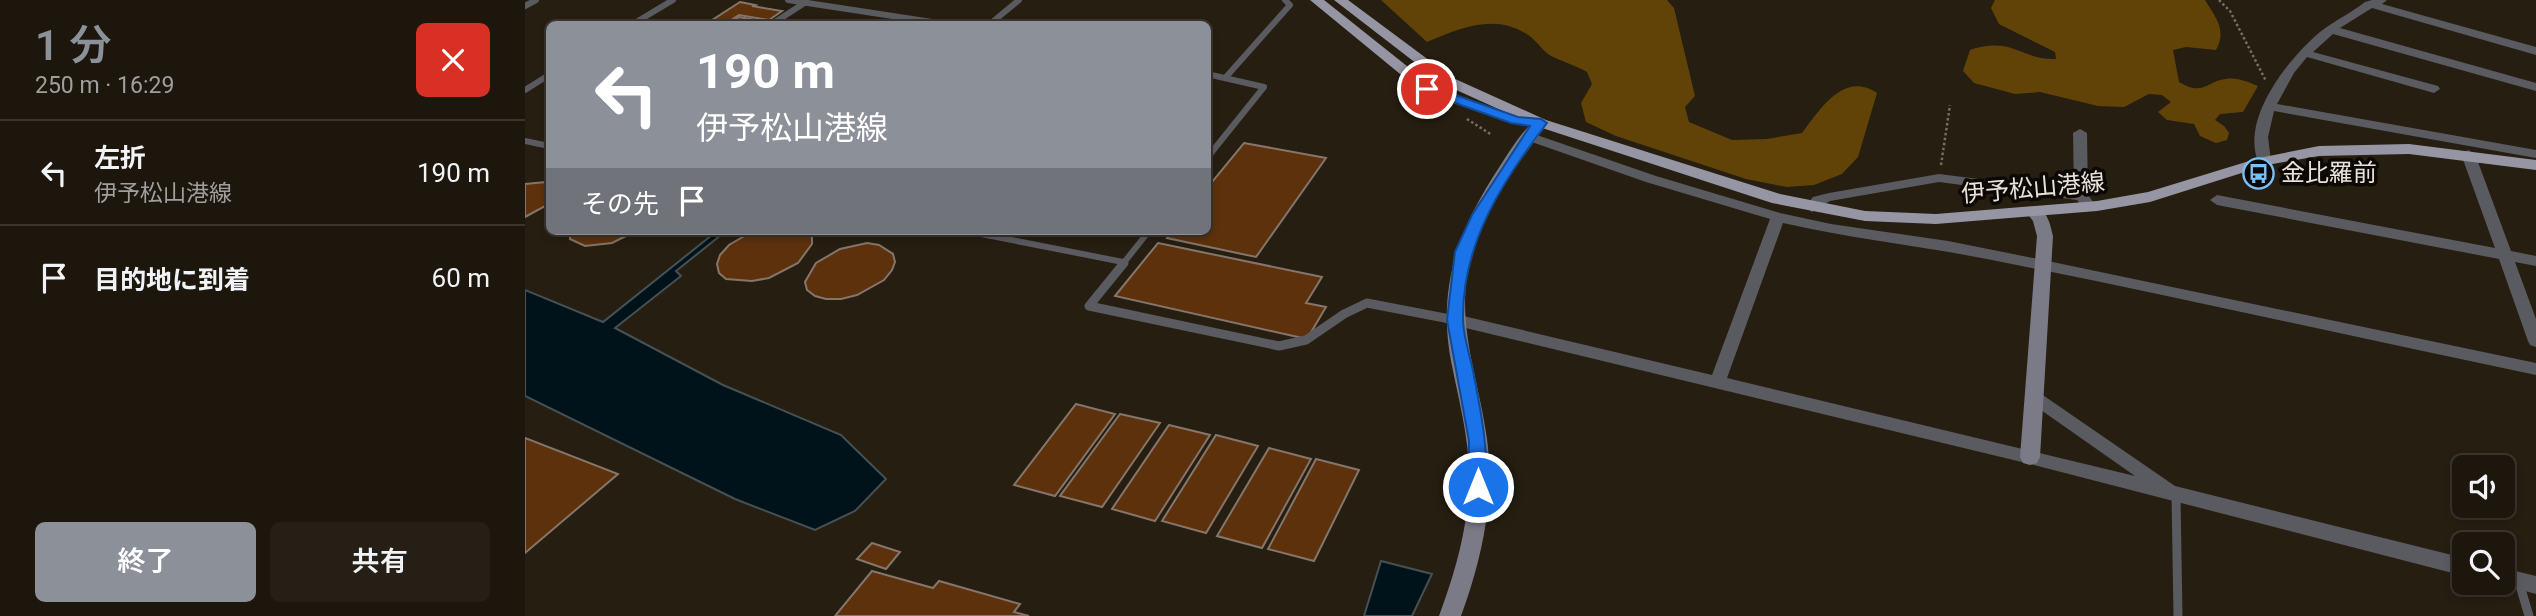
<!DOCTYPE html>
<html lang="ja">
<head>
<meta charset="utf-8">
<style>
	:root { --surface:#1c160d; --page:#251f16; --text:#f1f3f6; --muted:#a09f9d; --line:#3a352e; --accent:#8c9099 }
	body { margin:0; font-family:Roboto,"Noto Sans JP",sans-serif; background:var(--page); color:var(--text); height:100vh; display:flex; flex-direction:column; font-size:26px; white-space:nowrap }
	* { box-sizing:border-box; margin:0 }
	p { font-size:23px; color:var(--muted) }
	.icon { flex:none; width:38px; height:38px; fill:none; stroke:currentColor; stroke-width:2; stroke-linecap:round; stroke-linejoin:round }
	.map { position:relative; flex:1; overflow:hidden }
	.details { display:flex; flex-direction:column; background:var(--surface); width:525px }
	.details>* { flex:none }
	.guide { position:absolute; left:21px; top:21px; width:665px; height:214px; border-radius:10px; box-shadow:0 4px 10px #0003,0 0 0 2px var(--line); background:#8c9099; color:#fff; overflow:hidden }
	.fabs { position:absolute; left:1927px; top:455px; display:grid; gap:14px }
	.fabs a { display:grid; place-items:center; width:63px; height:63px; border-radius:10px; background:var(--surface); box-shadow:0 4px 10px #0003,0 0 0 2px var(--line); font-size:35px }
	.pin { position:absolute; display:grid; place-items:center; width:60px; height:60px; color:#fff; margin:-30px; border:4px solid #fff; border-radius:50%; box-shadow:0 2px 7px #0007 }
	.me { position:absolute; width:77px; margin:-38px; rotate:0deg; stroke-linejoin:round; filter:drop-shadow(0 0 5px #0008) }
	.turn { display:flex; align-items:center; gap:24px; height:147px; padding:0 35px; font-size:32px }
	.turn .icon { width:91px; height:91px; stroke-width:2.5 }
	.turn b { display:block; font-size:49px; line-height:60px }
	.then { display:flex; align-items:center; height:66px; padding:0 35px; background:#0003; gap:14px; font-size:26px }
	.round { display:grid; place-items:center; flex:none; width:74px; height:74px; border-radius:10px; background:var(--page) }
	.headline { display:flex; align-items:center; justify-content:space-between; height:119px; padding:0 35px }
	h1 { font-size:42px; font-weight:600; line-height:52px; color:var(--accent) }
	.button { display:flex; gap:14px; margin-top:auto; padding:14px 35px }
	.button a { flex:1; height:80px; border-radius:10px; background:var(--accent); color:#fff; font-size:28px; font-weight:600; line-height:80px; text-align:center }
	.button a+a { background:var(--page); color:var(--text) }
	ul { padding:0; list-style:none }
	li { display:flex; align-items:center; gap:21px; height:105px; padding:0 35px; border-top:2px solid var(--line) }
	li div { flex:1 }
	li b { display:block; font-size:26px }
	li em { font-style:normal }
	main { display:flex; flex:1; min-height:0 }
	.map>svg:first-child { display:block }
	.forest { fill:#614308 }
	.water { fill:#00131b; stroke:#465154; stroke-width:2 }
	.building { fill:#5d310c; stroke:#85756b; stroke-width:2 }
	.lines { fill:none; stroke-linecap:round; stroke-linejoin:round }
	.path { stroke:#766f64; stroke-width:2.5; stroke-dasharray:2.5 2.5; stroke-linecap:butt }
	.lane-far1 { stroke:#5a5a61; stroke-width:6 }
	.lane { stroke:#5a5a61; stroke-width:9 }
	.street { fill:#5a5a61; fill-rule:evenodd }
	.secondary { fill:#7b7b87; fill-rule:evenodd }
	.primary { fill:#9595a4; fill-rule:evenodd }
	.route { fill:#1a73e8; stroke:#114b97; stroke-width:2 }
	.labels { text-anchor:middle; stroke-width:7; stroke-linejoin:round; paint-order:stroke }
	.poi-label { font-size:24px; fill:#e8e2da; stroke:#0c0904; text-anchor:start }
	.street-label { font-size:24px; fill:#e8e2da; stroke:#0c0904 }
</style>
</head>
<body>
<main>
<section class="details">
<div class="headline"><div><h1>1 分</h1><p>250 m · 16:29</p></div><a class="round" style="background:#d93025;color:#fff"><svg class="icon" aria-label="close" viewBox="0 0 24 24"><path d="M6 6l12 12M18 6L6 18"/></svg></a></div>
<ul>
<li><svg class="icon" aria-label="left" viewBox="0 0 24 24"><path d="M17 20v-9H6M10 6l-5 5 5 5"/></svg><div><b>左折</b><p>伊予松山港線</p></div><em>190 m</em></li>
<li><svg class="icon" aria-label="arrive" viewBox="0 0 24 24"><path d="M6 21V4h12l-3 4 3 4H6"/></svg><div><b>目的地に到着</b></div><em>60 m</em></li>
</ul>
<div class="button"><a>終了</a><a>共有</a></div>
</section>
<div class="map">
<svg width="2011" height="616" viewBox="0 0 2011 616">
	<rect width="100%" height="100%" fill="#261e11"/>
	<g class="forest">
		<path d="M856,0H1142L1149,8L1170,96L1160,107L1164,122L1207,140L1242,139L1277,133C1296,108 1319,71 1352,93L1333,157L1317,174L1289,185L1262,187L1221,179L1091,136L1061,122L1056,103L1067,84L1062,72C1050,65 1038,62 1026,56C1019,52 1013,43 1006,37C973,12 936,27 902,42Z"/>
		<path d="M1470,0H1680C1691,18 1702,30 1691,50L1661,47L1648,50L1654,82C1679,97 1681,81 1701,79C1713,77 1722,82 1733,86L1718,112L1695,114L1690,120L1699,126L1704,133L1702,140L1691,143L1675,136L1669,124L1642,120L1633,112L1646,102L1637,95L1624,94L1599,107L1573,106L1515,92L1490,94L1449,83L1438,71L1445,50C1489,36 1494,60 1531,59L1530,52L1474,24L1466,8Z"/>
	</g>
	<g class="water">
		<polygon points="192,231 201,231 151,271 156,276 90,328 198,385 316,435 361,479 330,511 290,530 210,499 0,396 0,290 78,322"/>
		<polygon points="856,561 907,574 887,616 839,616"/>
	</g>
	<g class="building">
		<polygon points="215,2 230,5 227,6 257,11 244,20 214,15 200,24 181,24"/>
		<polygon points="214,17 241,22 237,24 203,24"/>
		<polygon points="719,143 801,158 731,257 642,238 648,231 682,231 682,188"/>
		<polygon points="21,182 24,183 24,204 0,217 0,184"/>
		<polygon points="45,231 111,231 87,243 60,246 45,239"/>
		<polygon points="228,231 283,231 287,236 287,244 273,263 244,278 227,281 201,279 194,273 192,264 195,255 204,245"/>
		<polygon points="342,243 354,245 368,254 370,262 367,270 359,280 332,295 316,299 301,299 290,296 282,290 280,282 291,263 315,249"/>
		<polygon points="633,243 797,277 781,303 801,307 782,339 590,296"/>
		<polygon points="551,404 590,414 530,496 489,485"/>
		<polygon points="595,414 635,423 577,507 535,496"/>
		<polygon points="644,425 685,435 630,521 587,509"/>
		<polygon points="691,435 733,446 681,533 637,521"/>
		<polygon points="0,438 93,474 0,553"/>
		<polygon points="744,448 786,459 737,548 692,536"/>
		<polygon points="791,459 834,470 789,561 743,549"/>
		<polygon points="347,543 375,552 361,569 332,559"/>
		<polygon points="347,571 408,588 414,581 495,604 489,612 504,616 310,616"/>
	</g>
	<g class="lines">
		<g class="path">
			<polyline points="1694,0 1705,11 1741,81"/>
			<polyline points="942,119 967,135"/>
			<polyline points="1416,165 1425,105"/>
		</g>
		<g class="lane-far1">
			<polyline points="263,0 420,24"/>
			<polyline points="0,6 11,0"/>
			<polyline points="108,24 148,0"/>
			<polyline points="247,24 281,2"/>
			<polyline points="465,24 494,0"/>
			<polyline points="682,74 739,87 682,158"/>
			<polyline points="701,77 765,5 760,0"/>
			<polyline points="0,90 24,75"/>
			<polyline points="0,141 24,146"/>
			<polyline points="441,231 598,262"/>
			<polyline points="597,265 624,231"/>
		</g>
		<g class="lane">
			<polyline points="599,263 564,306 754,346 781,340 819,314 842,303 930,320"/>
			<polyline points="1651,496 1653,616"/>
			<polyline points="1994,582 2004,616"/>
		</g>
		<g class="street">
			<path d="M1847,0H1862L1857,4L2011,47V55L1847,8L1815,28L2011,83V91L1808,34L1788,52L1913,86L1915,89L1909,93L1782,57L1769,73L1752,104L2011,150V158L1749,111L1743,137L1746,161L1739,165L1734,164C1714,120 1763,59 1795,32C1809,21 1826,13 1840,2Z"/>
			<polygon points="1555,129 1562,133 1563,195 1572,207 1570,210 1560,210 1552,200 1414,182 1305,201 1287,212 1280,207 1288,197 1304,193 1414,174 1549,191 1548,133"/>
			<path d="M1003,132L1131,176L1255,213L1306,224L1423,241L1518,260L2011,363V375C1830,337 1648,296 1467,260C1397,246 1327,239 1258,223L1202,378L1610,476L1503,401L1500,396L1503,391L1509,389L1650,486L1939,558V576L1505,464L924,324L922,320L930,314L1187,375L1245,219L1121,182L998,139V133Z"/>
			<polygon points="1943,150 1950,154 1986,251 2011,256 2011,266 1990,262 2011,319 2011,347 2005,345 2003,341 1974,259 1692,205 1685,200 1692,195 1970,248 1936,154"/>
			<polygon points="1978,568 2011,576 2011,594 1971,583 1978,583"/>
		</g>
		<g class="secondary">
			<path d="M1016,119L1023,123C993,164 959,205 946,255C929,323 953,373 962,439C970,499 957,559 936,616H914C930,573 943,528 944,482C945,440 934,402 926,361C912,286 934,228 975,166C984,153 1000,123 1016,119Z"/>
			<path d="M1509,207C1523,210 1525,224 1528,236L1515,457L1512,463L1505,465L1498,463L1495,457L1512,236L1508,221L1501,212Z"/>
		</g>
		<g class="primary">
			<polygon points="785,0 799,0 907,86 975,112 973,115 963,115 897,92"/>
			<polygon points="809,0 823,0 928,78 1021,120 1255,194 1340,211 1411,214 1572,201 1623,192 1734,158 1794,146 1884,144 2011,160 2011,170 1884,154 1794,156 1742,165 1625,202 1572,211 1411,224 1340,221 1247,203 1011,126 918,84"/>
		</g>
	</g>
	<path class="route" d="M902,85L993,117L1016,119L1022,123C978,180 937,243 938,319C938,337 946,358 949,376C957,417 962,445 962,487L959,492L953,494L946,492L943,487L944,441L922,320L930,252L947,215L1005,126L986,123L897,91V86Z"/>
	<defs>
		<symbol id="bus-ring" viewBox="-11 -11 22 22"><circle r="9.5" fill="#0c0904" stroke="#79bff8" stroke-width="1.5"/><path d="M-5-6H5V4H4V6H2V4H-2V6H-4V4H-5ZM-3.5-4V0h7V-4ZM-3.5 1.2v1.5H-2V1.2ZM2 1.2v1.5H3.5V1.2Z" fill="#79bff8"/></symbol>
	</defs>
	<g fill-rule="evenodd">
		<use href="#bus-ring" x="1716" y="156" width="35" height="35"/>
	</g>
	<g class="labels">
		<g class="poi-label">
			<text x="1756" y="181">金比羅前</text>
		</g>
		<g class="street-label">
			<text transform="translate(1508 188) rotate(-5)" y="8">伊予松山港線</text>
		</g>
	</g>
</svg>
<div class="fabs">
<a><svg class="icon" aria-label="sound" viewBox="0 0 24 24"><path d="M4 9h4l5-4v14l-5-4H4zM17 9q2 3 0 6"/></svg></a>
<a><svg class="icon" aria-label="search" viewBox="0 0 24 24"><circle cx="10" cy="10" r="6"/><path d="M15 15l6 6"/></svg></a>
</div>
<div class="pin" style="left:902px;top:89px;background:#d93025"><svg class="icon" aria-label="arrive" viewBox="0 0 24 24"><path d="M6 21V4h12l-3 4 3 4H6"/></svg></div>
<svg class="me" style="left:953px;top:487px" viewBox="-20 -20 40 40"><circle r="17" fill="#1a73e8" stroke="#fff" stroke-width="3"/><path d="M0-11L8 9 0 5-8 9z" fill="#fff"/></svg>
<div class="guide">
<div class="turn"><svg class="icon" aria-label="left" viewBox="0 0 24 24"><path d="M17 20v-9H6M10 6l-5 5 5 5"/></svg><div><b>190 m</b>伊予松山港線</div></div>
<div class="then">その先<svg class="icon" aria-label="arrive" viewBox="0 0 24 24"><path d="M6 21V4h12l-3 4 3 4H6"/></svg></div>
</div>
</div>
</main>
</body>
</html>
